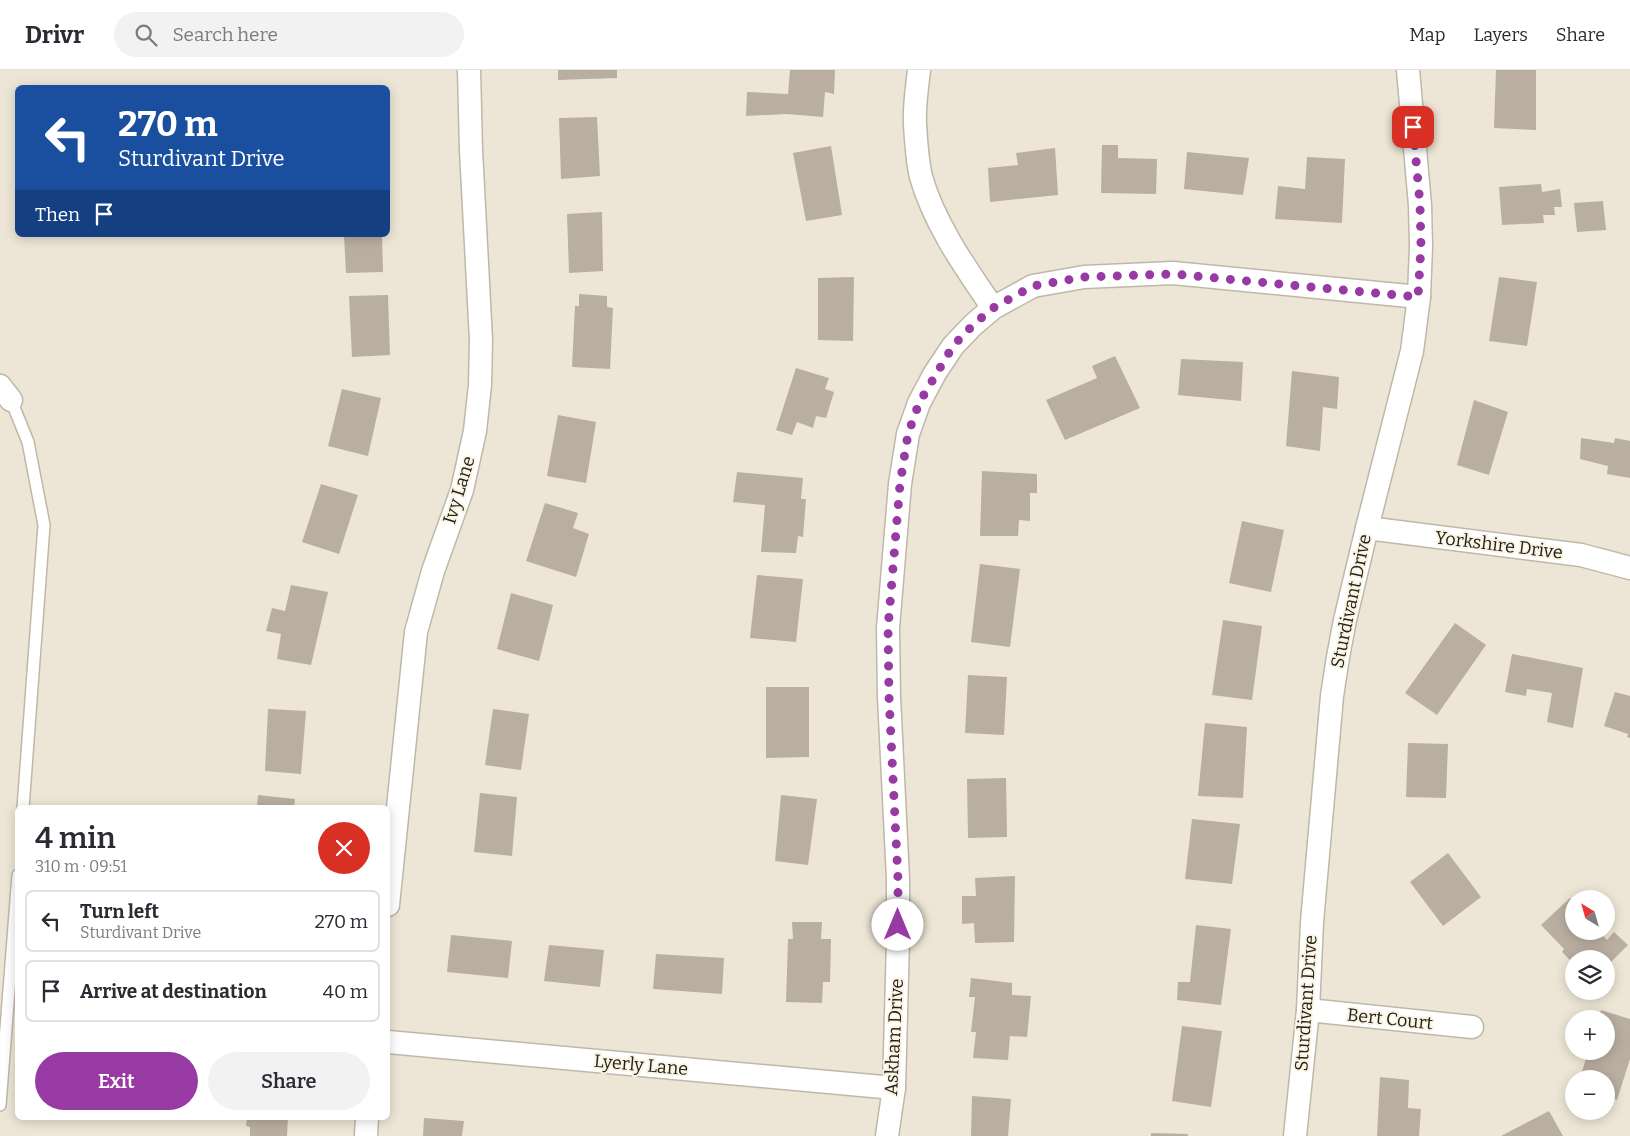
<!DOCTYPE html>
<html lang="en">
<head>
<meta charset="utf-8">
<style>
	:root { --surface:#fff; --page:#f2f2f3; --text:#2b2b33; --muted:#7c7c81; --line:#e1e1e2; --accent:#983aa3 }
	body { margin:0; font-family:Bitter,serif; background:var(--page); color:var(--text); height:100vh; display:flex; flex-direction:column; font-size:19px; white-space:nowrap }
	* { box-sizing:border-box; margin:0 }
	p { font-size:16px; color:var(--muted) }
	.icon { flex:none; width:28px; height:28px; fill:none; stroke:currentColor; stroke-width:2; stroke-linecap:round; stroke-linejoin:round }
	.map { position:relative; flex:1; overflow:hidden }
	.drawer { position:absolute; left:15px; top:735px; width:375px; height:315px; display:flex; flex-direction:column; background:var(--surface); border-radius:8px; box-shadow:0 2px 12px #0003 }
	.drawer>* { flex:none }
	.hud { position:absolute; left:15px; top:15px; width:375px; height:152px; border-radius:8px; box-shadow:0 2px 12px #0003; background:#1a4fa0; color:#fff; overflow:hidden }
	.needle { width:32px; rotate:323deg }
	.buttons { position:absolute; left:1565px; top:820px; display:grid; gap:10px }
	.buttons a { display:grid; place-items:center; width:50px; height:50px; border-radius:50%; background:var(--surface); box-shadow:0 2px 12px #0003; font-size:25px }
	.pin { position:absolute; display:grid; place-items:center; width:42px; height:42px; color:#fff; margin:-21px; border-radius:10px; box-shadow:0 2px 8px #0006 }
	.me { position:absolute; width:55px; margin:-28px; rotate:0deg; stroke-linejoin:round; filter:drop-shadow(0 0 4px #0008) }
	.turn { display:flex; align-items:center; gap:18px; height:105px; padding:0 20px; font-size:22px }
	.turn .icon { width:65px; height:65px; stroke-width:2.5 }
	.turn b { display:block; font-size:35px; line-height:42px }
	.then { display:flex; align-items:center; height:48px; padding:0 20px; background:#0003; gap:10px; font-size:19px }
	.round { display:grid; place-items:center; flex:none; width:52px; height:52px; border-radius:26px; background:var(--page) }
	.head { display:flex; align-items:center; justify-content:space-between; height:85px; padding:0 20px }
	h1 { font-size:30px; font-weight:600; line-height:38px }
	.cta { display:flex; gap:10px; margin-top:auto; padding:10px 20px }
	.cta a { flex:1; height:58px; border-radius:30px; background:var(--accent); color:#fff; font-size:20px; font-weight:600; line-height:58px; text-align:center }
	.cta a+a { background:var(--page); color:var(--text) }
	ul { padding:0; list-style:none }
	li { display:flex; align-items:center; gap:15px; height:62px; margin:0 10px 8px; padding:0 10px; border:2px solid var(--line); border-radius:8px }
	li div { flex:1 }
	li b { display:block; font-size:19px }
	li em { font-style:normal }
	header { display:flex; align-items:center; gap:30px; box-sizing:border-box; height:70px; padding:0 25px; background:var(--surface); border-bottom:1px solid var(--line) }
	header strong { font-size:24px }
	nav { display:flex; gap:28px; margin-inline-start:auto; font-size:18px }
	.search { width:350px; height:45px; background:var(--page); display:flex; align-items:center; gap:12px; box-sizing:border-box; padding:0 18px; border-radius:28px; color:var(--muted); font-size:19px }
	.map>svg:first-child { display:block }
	.building { fill:#baaea1 }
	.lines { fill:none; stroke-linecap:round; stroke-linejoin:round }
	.service-casing { stroke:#bfb8a9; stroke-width:14 }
	.minor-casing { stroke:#bfb8a9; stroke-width:25 }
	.service { stroke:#fff; stroke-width:11 }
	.minor { stroke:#fff; stroke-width:22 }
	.route { stroke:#983aa3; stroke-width:9; stroke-dasharray:0 16.2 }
	.labels { text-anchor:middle; stroke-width:4; stroke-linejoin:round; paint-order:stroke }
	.street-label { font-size:18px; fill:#23211b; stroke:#faf4e3 }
</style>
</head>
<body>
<header>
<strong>Drivr</strong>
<div class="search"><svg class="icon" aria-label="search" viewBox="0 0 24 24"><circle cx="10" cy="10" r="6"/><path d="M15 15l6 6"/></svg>Search here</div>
<nav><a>Map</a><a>Layers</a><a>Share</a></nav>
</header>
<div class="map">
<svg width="1630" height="1066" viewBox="0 0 1630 1066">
	<rect width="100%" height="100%" fill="#ede6d6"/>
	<g class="building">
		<polygon points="558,0 617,0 617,8 558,10"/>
		<polygon points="790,0 835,0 834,24 825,22 823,47 787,44 746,46 747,22 788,24"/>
		<polygon points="1496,0 1536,0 1536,60 1494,58"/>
		<polygon points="597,47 600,106 561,109 559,48"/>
		<polygon points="1102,75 1118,75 1118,88 1157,89 1156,124 1101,123"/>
		<polygon points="831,76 842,145 806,151 793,83"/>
		<polygon points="1055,78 1058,125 990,132 988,98 1018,95 1016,83"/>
		<polygon points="1187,82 1249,88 1243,125 1184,119"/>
		<polygon points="1307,87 1345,89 1342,153 1275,149 1278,116 1305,119"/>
		<polygon points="1541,114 1542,122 1560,119 1562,137 1554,137 1555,145 1543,145 1544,153 1502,155 1499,117"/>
		<polygon points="1603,131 1606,160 1577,162 1574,133"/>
		<polygon points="602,142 603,201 569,203 567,144"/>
		<polygon points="344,165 382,165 383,202 346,203"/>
		<polygon points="854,207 853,271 818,270 818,208"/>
		<polygon points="1499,207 1537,212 1527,276 1489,271"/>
		<polygon points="579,224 607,226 607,237 613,238 610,299 572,297 575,236 579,236"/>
		<polygon points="388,225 390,285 352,287 349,226"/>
		<polygon points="1115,286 1140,338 1065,370 1046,330 1097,308 1092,296"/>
		<polygon points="1181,289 1243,292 1241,331 1178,325"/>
		<polygon points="796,298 829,308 825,319 834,322 826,348 816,346 813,358 797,352 792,365 776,360"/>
		<polygon points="1292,301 1339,307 1337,339 1323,337 1320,381 1286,376"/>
		<polygon points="342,319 381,328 368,386 328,376"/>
		<polygon points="1474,330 1508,342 1489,405 1457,395"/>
		<polygon points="558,345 596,352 586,413 547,406"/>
		<polygon points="1581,368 1614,373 1615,368 1630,371 1630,408 1607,404 1608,396 1580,389"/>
		<polygon points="982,401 1037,404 1037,423 1030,423 1030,451 1019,450 1018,466 980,466"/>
		<polygon points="737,402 803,408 801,429 806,429 803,467 798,466 796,483 761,482 765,435 733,432"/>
		<polygon points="321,414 358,425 339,484 302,472"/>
		<polygon points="545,433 578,443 573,458 589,464 576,507 526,491"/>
		<polygon points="1242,451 1284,460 1271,522 1229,513"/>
		<polygon points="980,494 1020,499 1010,577 971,572"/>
		<polygon points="757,505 803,509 796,572 750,568"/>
		<polygon points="291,515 328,522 311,595 277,589 281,564 266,561 272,538 285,541"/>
		<polygon points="511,523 553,535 539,591 497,579"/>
		<polygon points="1223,550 1262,556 1252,630 1212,625"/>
		<polygon points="1455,553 1486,575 1437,645 1405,623"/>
		<polygon points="1512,584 1583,598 1573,658 1547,652 1552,623 1527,619 1526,626 1505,622"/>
		<polygon points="968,605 1007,607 1004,665 965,663"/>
		<polygon points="766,617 809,617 809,687 766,688"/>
		<polygon points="1615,622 1630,626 1630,668 1627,667 1628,664 1604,656"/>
		<polygon points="268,639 306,641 301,704 265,701"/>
		<polygon points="493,639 529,644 521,700 485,695"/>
		<polygon points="1205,653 1247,657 1243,728 1198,726"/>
		<polygon points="1408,673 1448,674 1446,728 1406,727"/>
		<polygon points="1006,708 1007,767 968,768 967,709"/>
		<polygon points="480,723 517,727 512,786 474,782"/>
		<polygon points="258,725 295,729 294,738 257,738"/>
		<polygon points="781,725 817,729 808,795 775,791"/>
		<polygon points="1192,749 1240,754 1232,814 1185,809"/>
		<polygon points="1448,783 1481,827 1443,856 1410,812"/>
		<polygon points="1015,806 1014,872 975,873 974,853 962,854 962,826 976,826 975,808"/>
		<polygon points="1570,828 1574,832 1574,861 1599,861 1607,870 1614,862 1628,875 1606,897 1606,889 1574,889 1574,894 1562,882 1564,879 1541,855"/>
		<polygon points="792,852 822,852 821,869 831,869 830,912 823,912 822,933 786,932 788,869 793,869"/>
		<polygon points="1196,855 1231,859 1221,935 1177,930 1178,912 1190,912"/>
		<polygon points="451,865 512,871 508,908 447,902"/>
		<polygon points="549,875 604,880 600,917 544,911"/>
		<polygon points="656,884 724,888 722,924 653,919"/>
		<polygon points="971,908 1012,913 1012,925 1031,926 1027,967 1010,966 1008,990 973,988 976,962 971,962 975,927 969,927"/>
		<polygon points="1601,940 1630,949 1630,989 1617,1030 1606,1026 1606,1009 1580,1009 1588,981 1606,981 1606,949 1598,949"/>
		<polygon points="1182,956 1222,961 1211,1037 1172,1031"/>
		<polygon points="1380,1007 1409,1010 1408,1038 1421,1039 1419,1066 1377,1066"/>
		<polygon points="972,1026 1011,1029 1008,1066 971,1066"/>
		<polygon points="1549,1041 1563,1066 1501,1066"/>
		<polygon points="247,1048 288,1048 287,1066 250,1066 250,1057 246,1056"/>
		<polygon points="424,1048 464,1051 462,1066 423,1066"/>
		<polygon points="1151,1063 1188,1064 1188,1066 1151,1066"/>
	</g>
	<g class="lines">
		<defs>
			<g id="service">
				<polyline points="11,330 28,372 44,455 23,738"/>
				<polyline points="0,1035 18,805"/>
			</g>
			<g id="minor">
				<path d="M919,0C917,18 914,36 915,54C916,71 917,90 921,107C935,155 965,197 993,238"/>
				<polyline points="0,316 11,330"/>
				<polyline points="1367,458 1581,485 1630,498"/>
				<polyline points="388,835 416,562 433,501 462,420 475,361 480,315 481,270 471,80 469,0"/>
				<polyline points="1308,940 1472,957"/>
				<polyline points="388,972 894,1018"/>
				<polyline points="366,1066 367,1048"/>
				<polyline points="887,1066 894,1018 898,870 898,809 889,627 888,558 900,414 908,364 919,333 935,303 953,276 973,255 993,238 1033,216 1084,207 1173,203 1419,227"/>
				<polyline points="1295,1066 1308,940 1312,852 1332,626 1338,587 1345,550 1367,458 1412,281 1419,227 1421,176 1420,135 1408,0"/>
			</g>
		</defs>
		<use href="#service" class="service-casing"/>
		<use href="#minor" class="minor-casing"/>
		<use href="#service" class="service"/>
		<use href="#minor" class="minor"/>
	</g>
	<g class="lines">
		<polyline class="route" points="898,855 898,809 889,627 888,558 900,414 908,364 919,333 953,276 973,255 993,238 1033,216 1084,207 1173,204 1418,227 1421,176 1420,134 1413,57"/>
	</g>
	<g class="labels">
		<g class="street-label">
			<text transform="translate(459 420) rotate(-73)" y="6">Ivy Lane</text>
			<text transform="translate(1499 475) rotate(7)" y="6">Yorkshire Drive</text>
			<text transform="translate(1351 531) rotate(-78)" y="6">Sturdivant Drive</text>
			<text transform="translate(1306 933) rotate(-86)" y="6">Sturdivant Drive</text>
			<text transform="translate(1390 949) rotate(6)" y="6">Bert Court</text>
			<text transform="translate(894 967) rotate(-87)" y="6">Askham Drive</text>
			<text transform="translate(641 995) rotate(5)" y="6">Lyerly Lane</text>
		</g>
	</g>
</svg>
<div class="buttons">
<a><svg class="needle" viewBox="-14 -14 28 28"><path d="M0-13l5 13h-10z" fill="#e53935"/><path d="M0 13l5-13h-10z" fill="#7c7c81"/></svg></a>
<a><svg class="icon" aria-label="layers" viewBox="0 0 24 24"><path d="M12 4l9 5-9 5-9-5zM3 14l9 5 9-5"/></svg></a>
<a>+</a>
<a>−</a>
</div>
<div class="pin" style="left:1413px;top:57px;background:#d93025"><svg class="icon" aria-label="arrive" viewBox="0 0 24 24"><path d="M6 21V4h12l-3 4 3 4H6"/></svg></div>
<svg class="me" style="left:898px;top:855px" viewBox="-20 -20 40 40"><circle r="19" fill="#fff"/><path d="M0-13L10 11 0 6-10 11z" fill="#983aa3"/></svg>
<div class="hud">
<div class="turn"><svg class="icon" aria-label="left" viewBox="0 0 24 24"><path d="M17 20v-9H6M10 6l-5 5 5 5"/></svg><div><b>270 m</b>Sturdivant Drive</div></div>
<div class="then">Then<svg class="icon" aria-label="arrive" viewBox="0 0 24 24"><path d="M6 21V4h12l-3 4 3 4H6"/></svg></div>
</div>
<section class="drawer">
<div class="head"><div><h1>4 min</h1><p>310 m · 09:51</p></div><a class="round" style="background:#d93025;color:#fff"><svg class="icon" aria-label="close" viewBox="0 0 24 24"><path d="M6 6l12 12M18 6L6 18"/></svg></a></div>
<ul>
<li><svg class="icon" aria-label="left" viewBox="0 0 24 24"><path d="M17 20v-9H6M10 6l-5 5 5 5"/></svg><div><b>Turn left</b><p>Sturdivant Drive</p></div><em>270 m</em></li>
<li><svg class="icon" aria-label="arrive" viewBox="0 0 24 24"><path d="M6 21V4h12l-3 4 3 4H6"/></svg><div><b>Arrive at destination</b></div><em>40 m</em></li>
</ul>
<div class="cta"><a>Exit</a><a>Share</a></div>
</section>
</div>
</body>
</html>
